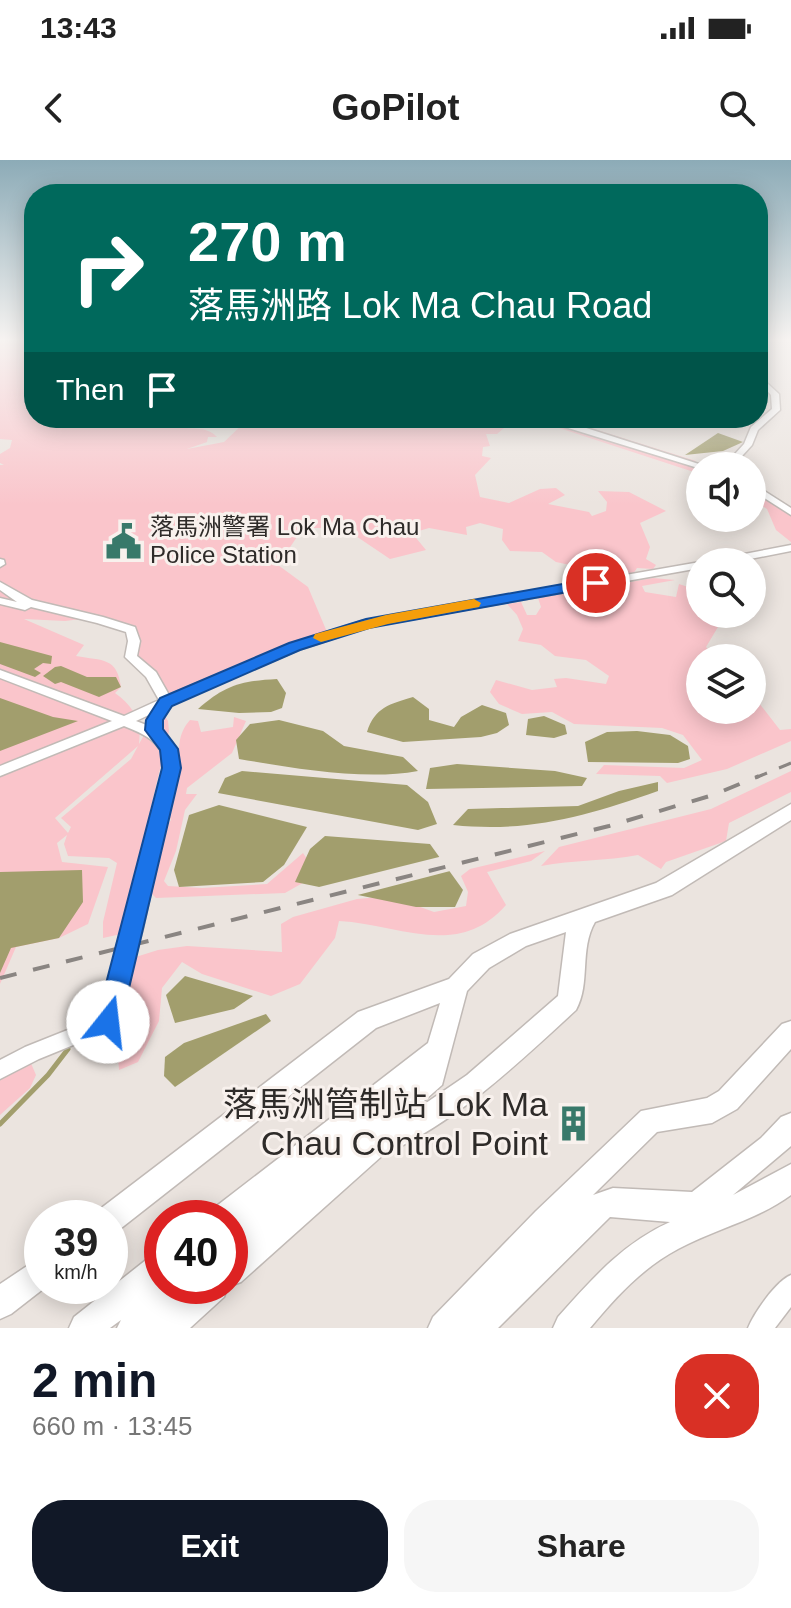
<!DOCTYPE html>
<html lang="en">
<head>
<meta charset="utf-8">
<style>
	:root { --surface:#fff; --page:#f6f6f6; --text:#222; --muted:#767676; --accent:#111827 }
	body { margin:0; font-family:Arial,"Noto Sans SC",sans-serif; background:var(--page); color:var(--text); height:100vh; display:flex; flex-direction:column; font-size:30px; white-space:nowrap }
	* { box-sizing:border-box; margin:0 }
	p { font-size:26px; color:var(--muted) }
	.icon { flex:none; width:44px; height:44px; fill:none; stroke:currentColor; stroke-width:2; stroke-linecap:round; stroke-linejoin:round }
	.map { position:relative; height:1168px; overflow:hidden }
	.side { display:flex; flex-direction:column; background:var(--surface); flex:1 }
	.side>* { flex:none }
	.banner { position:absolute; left:24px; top:24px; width:744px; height:244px; border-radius:32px; box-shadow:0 4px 20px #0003; background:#00695c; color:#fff; overflow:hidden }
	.tools { position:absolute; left:686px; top:292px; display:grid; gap:16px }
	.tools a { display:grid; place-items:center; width:80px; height:80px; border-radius:50%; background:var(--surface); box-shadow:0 4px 20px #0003; font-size:40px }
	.speed { position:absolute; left:24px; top:1040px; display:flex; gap:16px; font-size:40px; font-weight:700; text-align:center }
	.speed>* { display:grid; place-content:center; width:104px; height:104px; border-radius:50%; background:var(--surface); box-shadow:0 4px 20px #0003; line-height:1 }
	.speed small { font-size:20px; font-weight:400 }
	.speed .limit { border:12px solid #d22; background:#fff; color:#111 }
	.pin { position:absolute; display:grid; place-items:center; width:68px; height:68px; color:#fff; margin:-34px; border:4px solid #fff; border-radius:50%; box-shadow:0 2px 8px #0007 }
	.me { position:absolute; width:88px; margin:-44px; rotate:16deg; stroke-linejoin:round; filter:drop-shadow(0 0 6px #0008) }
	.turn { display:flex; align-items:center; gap:28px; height:168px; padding:0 32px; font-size:36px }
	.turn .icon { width:104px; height:104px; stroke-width:2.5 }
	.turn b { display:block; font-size:56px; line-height:68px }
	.then { display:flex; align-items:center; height:76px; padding:0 32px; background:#0003; gap:16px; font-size:30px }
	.round { display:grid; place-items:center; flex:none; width:84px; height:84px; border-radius:32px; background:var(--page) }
	.head { display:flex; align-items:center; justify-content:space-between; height:136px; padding:0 32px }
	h1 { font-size:48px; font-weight:700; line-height:60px; color:var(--accent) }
	.action { display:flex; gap:16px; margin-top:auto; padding:16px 32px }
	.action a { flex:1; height:92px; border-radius:32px; background:var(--accent); color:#fff; font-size:32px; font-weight:700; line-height:92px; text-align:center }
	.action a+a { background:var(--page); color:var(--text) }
	.status { display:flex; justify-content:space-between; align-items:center; height:56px; padding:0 40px; background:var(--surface); direction:ltr }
	.status svg { height:22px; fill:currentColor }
	header { display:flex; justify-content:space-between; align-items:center; height:104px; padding:0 32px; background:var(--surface); font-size:36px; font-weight:700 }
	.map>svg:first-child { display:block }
	.green { fill:#fac5cb; fill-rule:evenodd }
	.water { fill:#a29e6d }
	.pier { fill:#ebe4df }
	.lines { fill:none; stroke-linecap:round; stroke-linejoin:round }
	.stream { stroke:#a29e6d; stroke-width:5 }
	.minor-casing { stroke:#c1bab6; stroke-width:3 }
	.major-casing { stroke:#c1bab6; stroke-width:3 }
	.minor { fill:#fff; fill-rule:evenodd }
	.major { fill:#fff; fill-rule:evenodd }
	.rail-far1 { stroke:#8a8582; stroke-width:3; stroke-dasharray:13 13; stroke-linecap:butt }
	.rail { stroke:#8a8582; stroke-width:4; stroke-dasharray:17 17; stroke-linecap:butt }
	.route { fill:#1a73e8; stroke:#114b97; stroke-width:2 }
	.slow { fill:#f59e0b }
	.labels { text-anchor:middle; stroke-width:6; stroke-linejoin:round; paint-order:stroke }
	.far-poi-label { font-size:24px; fill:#2e2b29; stroke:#f8f1ed; text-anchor:start }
	.near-poi-label { font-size:34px; fill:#2e2b29; stroke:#f8f1ed; text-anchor:end }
</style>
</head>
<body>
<div class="status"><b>13:43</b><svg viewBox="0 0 49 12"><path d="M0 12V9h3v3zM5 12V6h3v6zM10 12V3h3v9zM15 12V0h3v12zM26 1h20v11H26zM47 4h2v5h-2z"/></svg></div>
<header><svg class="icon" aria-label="back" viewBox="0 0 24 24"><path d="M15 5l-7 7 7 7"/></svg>GoPilot<svg class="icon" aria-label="search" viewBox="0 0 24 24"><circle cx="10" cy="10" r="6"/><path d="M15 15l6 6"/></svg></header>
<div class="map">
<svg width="791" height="1168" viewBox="0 0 791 1168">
	<rect width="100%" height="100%" fill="#ebe4df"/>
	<g class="green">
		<path d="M0,181H34V258H171L175,265C190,272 205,264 217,277H208L207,282L187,289L224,282L249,258H497V263L504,268L497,274H486L490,286L483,287L482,296L491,298L475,315L480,337L509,343L540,329L556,328L565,335L548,344L589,352L592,356L606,351L607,342L598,331L629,332L666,351L640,363L650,387L646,399L656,405L653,409L637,408L633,414L607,409L603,418L592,417L579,407L556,402L542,392L510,391L502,380L503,369L480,363L466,367L467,375L429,368L412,373L426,390L390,399L344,368H303L278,405L308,427L327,472L167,538L134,496V469L89,458L65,461L24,459L84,485L76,496C103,501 117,497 121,527L115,533C133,546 142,560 139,584L148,568L143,551L160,548L168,561L169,571L121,774L103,778V762L117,703L109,698L68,696L64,684L67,675L57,683L62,702L108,707L88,764L59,778L16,787L0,824V305H4L0,303V294L10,288L12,280L0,279ZM138,586L131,599L61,658L71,667L68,673L55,658Z"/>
		<polygon points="569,261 696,301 694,304 604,274 596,277 700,309 700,314 553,266"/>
		<polygon points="752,330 772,340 791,355 791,382 776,370 767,349 752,339"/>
		<polygon points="653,418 675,420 642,426 645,432 676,437 679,424 700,431 700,444 694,449 718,467 706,487 716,498 700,498 700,550 752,550 752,534 780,570 791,569 791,581 727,609 667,623 660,616 596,614 604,605 684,608 702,600 683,575 662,568 574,564 552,552 522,554 499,544 490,532 496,520 532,530 557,527 554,519 566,518 606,524 609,516 586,500 555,496 541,485 518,481 523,469 517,455 507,444 521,442 527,455 536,455 541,447 538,438"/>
		<path d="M234,557L246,561L232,593L187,628L186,634H197L185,650L176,691L164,721L168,726L202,728L267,724L303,693L311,705L308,720L285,733L156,738L149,731L162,673L171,660L167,651C170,641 176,630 177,620C182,598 173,579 190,560L198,561L201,572L233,567Z"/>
		<path d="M791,611V632L729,663L726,681L666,702L661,709L638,695C606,701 573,700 541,706L559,687L711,649Z"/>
		<path d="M545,691L531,701L487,712L506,745C458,800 398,764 339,761L335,778L300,824L271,836L202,814L182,802L162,828L159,861L138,902L119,910L113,828L123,801L158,790L187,786L282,792L281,764L293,757L357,739L390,736L434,752L466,746L468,732L461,716L470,709Z"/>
		<polygon points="30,901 36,915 30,928 0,955 0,916"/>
	</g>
	<g class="water">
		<polygon points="718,273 743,282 723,291 685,295"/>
		<polygon points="0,482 52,496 51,504 43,503 34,509 41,513 35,517 0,504"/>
		<polygon points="61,506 87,517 116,517 121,527 99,537 61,522 55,524 43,516 55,507"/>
		<path d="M277,519L286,533L282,548L271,552L239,553L198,549C225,525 241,521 277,519Z"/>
		<path d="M413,537L429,549V560L454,567L461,557L482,545L506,553L509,565L497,573L481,577L403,582L367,572C375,547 390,544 413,537Z"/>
		<polygon points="0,538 53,557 78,561 0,591"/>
		<polygon points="544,556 565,565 567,574 554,578 526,575 528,559"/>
		<path d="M279,560L323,571L344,586L403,597L418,611C364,621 293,608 239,599L236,580L250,564Z"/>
		<polygon points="637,571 670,575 688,586 690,599 678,603 588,602 585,582 607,572"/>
		<polygon points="457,604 555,611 587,618 582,626 426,629 430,608"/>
		<polygon points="242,611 407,625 428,642 437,664 418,670 218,633 225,618"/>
		<path d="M658,622V631C587,656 529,673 453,665L468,649L578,646L619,631Z"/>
		<polygon points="219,645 307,667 284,705 263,722 179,727 174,710 189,655"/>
		<polygon points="325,676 430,684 463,730 455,747 416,747 295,722 310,689"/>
		<polygon points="82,710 83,742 59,778 11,788 0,813 0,712"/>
		<polygon points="185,816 253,836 234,849 175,863 166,835"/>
		<polygon points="266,854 271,861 175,927 164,916 165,897 184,883"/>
	</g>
	<polygon class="pier" points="443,696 454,710 350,737 311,729"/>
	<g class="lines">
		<polyline class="stream" points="0,964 48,915 68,889"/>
		<defs>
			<g id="minor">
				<polygon points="758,215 779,234 780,250 758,270 752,285 733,306 724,306 744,284 751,267 772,249 771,235 758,221"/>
				<polygon points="552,259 558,259 705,306 698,308 552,263"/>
				<polygon points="752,323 791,348 791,355 752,330"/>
				<polygon points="791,385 791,391 735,402 713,402 718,399"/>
				<polygon points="0,399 4,400 5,404 0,407"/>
				<path d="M700,402V408L368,467L298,490L174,543C171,547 163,555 162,560C158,573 176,588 179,603L143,768L118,862L115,868L39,899L0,919V900L25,887L100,857L125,768L165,603C161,581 144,574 124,566L0,616V606L112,561L0,518V510L124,556L159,540L146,517L125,497L128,481L126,472L97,463L31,447L25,450L0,444V438L17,442L0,430V422L32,440L103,457L135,467L140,481L137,496L156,512L169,535L290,484L362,461ZM153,553L148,560L149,566L136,561Z"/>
				<path d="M791,1115V1147L775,1168H748C754,1153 776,1121 791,1115Z"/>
			</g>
			<g id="major">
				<path d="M791,644V660L672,735L595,762C579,790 591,823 576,850C515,906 458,961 383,995L241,1122L230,1126V1058H209L214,1048L428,883L440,843L376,868L120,1069L110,1074V1058H96L100,1049L358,852L449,819L473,794L510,774L656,723ZM566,772L558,836L467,915L407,956L442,925L467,831L489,808L526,786Z"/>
				<path d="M791,861V889L737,949L712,963L657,972L593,1035L613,1028L692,1032L761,978L781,957L791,953V986L733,1035L791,1004V1035C757,1060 715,1069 678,1089C642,1108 616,1137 590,1168H553L558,1157C592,1119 623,1083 670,1062L610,1057L498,1168H428L433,1157L536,1051L641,951L707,938L719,931L782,864Z"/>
				<polygon points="162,1092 162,1126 228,1126 224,1137 190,1168 117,1168 121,1160 110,1168 69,1168 74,1157 151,1096"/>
				<polygon points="42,1096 42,1126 47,1126 11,1154 0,1159 0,1124"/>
			</g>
		</defs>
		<use href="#minor" class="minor-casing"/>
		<use href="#major" class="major-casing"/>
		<use href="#minor" class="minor"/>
		<use href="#major" class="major"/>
		<polyline class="rail-far1" points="755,618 791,603"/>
		<polyline class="rail" points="0,818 609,666 713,635 759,616"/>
	</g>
	<linearGradient id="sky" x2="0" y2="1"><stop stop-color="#8cabb7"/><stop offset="0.52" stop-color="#f6f3f1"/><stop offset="1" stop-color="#f6f3f1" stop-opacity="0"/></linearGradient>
	<rect width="791" height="345" fill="url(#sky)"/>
	<polygon class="route" points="596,418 603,423 601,426 369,468 300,490 172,546 163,560 163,569 178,589 181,608 121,862 117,869 108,873 100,869 96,862 162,608 160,590 145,570 146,560 160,538 289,483 366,459"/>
	<polygon class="slow" points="474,439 481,443 479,447 388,464 321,482 313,478 315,474 386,455"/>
	<defs>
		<symbol id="civic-bare" viewBox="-9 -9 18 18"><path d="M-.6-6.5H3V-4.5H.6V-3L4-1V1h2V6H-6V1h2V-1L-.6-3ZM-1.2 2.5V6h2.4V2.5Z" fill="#38796a" stroke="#f8f1ed" stroke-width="2.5" paint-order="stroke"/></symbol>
		<symbol id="building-bare" viewBox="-9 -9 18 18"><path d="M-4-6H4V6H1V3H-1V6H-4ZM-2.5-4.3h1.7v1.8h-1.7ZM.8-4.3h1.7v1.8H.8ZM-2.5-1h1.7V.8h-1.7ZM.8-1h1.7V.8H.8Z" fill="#38796a" stroke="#f8f1ed" stroke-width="2.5" paint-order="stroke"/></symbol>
	</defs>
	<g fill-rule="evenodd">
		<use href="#civic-bare" x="98" y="356" width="51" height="51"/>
		<use href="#building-bare" x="548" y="938" width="51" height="51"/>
	</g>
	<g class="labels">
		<g class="far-poi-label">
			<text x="150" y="375">落馬洲警署 Lok Ma Chau<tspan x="150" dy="28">Police Station</tspan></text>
		</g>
		<g class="near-poi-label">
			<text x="548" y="956">落馬洲管制站 Lok Ma<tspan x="548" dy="39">Chau Control Point</tspan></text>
		</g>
	</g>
</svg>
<div class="tools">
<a><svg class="icon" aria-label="sound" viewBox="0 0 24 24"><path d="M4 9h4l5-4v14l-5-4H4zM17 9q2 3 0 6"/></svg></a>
<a><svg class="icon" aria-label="search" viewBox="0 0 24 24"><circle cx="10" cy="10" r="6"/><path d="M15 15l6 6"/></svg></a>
<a><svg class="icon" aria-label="layers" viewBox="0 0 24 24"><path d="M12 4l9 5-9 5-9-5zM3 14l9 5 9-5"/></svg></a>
</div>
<div class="speed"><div>39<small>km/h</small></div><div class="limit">40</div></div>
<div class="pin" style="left:596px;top:423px;background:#d93025"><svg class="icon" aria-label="arrive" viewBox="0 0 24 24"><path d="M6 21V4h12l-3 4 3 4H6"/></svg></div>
<svg class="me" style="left:108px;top:862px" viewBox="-20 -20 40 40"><circle r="19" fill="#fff"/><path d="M0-13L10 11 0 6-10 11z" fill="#1a73e8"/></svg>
<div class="banner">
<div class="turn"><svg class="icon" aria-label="right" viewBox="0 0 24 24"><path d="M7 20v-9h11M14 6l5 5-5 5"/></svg><div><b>270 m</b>落馬洲路 Lok Ma Chau Road</div></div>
<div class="then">Then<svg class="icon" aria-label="arrive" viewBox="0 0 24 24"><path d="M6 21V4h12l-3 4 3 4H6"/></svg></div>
</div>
</div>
<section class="side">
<div class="head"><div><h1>2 min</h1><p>660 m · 13:45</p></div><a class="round" style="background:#d93025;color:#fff"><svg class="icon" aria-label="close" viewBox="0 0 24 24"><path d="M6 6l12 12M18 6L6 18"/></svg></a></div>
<div class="action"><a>Exit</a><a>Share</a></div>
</section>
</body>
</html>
